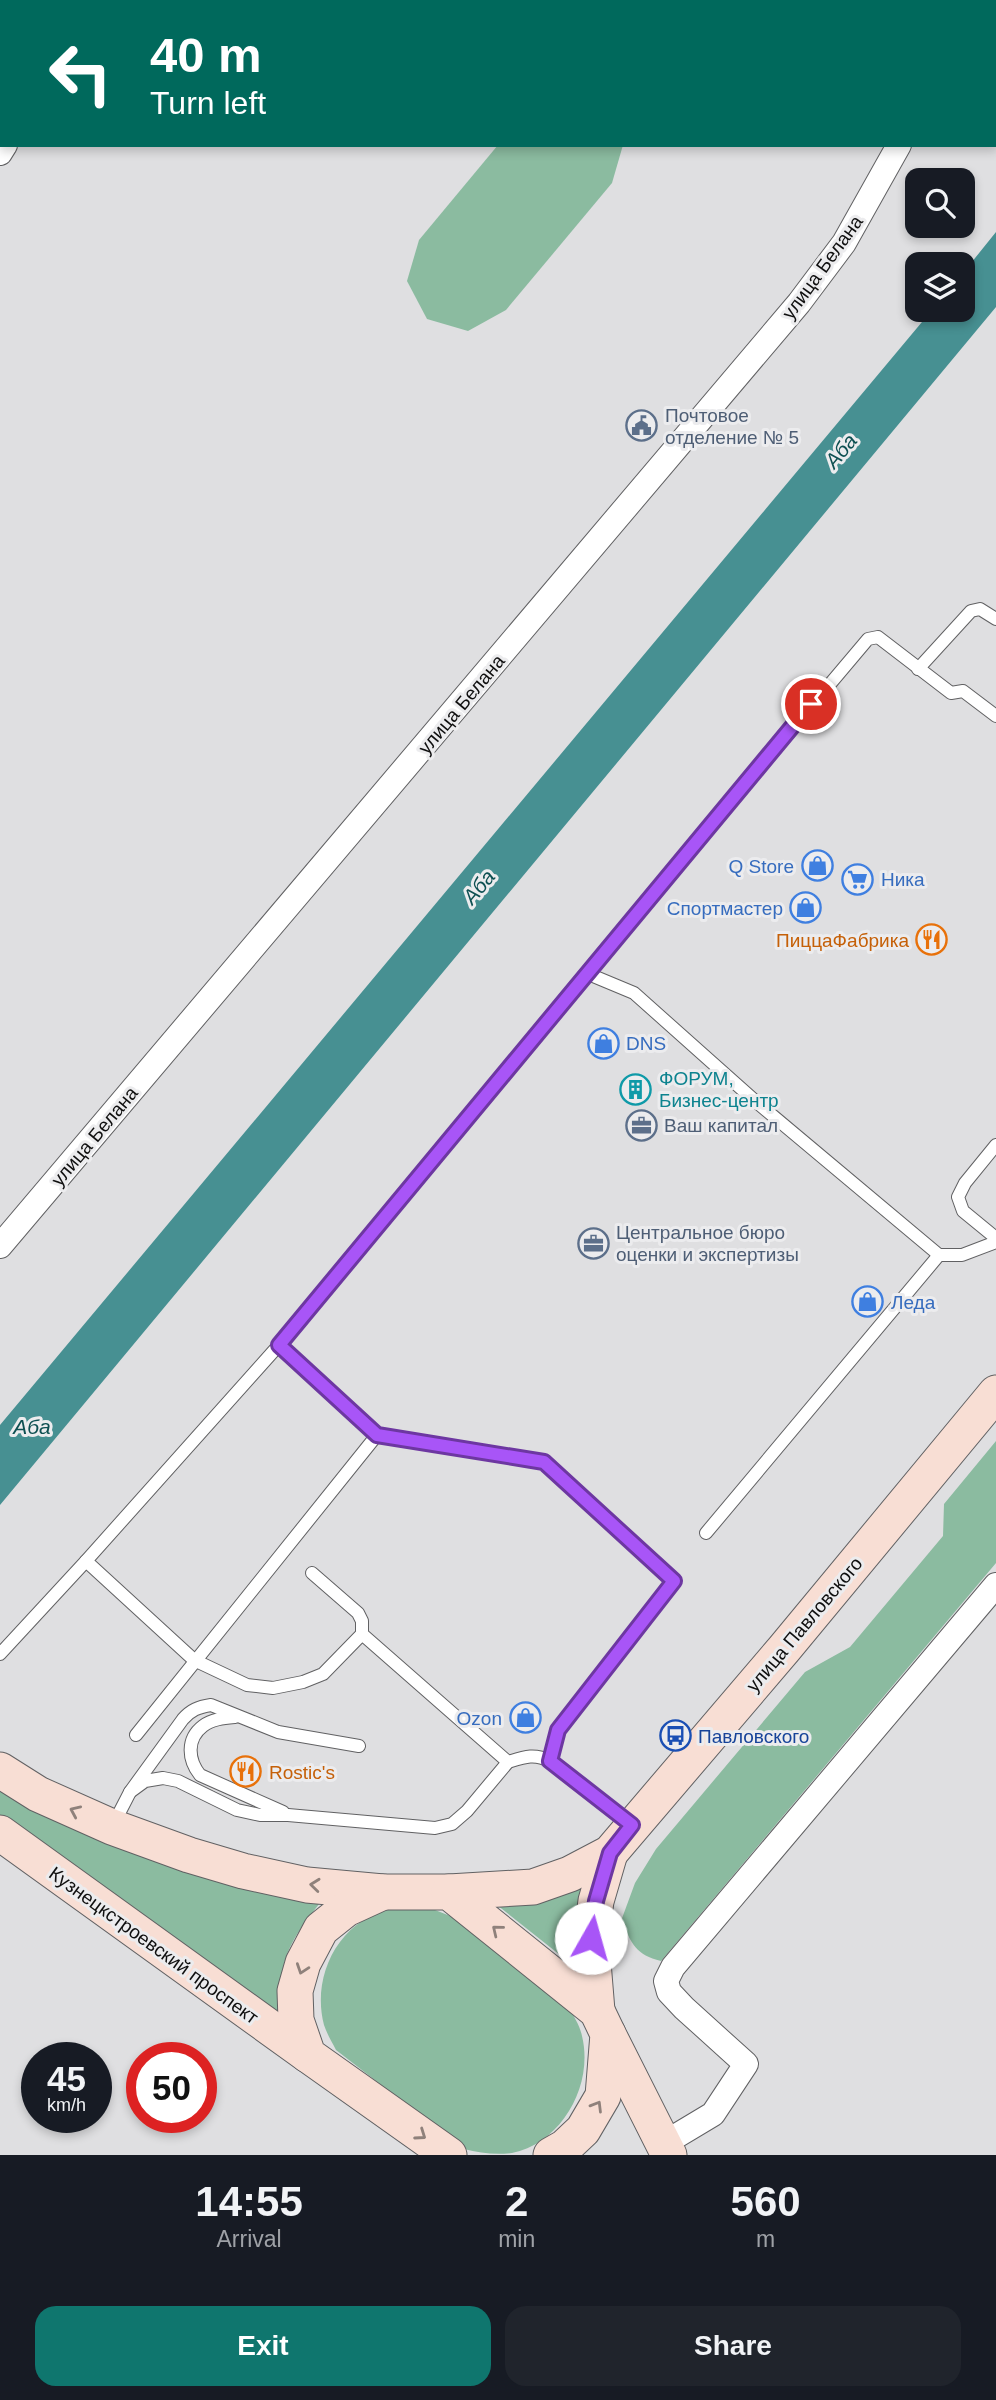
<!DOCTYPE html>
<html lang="en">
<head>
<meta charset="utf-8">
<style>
	:root { --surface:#171b24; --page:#20242c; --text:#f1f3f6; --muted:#9ea1a6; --accent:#0f766e }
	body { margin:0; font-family:Arial,sans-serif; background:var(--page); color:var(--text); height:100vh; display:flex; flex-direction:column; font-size:26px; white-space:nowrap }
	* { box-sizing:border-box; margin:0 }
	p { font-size:23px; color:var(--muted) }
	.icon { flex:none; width:38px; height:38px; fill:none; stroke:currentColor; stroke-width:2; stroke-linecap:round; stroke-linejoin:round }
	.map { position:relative; height:2155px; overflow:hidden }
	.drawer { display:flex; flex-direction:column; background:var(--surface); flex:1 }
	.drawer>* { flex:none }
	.top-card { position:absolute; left:0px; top:0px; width:998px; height:147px; box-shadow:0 4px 10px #0003; background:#00695c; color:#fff; overflow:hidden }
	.controls { position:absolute; left:905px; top:168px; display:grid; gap:14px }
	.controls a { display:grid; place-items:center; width:70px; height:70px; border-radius:14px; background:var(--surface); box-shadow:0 4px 10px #0003; font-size:35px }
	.speed { position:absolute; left:21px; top:2042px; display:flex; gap:14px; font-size:35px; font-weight:700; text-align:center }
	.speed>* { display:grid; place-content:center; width:91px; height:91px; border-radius:50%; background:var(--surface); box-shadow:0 4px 10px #0003; line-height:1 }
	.speed small { font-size:18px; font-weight:400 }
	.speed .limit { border:10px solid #d22; background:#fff; color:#111 }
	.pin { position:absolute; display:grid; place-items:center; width:60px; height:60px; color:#fff; margin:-30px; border:4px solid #fff; border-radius:50%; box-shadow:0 2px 7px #0007 }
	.me { position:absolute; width:77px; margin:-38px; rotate:7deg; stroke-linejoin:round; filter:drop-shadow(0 0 5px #0008) }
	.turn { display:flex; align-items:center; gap:24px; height:147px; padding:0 35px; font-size:32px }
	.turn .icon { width:91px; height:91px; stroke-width:2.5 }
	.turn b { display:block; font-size:49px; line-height:60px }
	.eta { display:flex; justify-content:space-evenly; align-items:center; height:119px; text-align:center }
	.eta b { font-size:42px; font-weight:700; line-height:49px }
	.button { display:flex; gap:14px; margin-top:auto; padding:14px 35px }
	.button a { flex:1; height:80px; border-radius:21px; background:var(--accent); color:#fff; font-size:28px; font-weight:700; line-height:80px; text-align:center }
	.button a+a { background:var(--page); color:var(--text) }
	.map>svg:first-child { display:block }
	.green { fill:#8bbba0 }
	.water { fill:#479092 }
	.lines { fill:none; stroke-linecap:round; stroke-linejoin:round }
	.lane-casing { stroke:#616163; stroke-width:14 }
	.street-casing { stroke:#616163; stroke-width:26 }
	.secondary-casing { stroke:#616163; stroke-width:37 }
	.lane { stroke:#fff; stroke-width:12 }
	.street { stroke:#fff; stroke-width:24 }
	.secondary { stroke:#f8ded4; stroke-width:35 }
	.oneway { stroke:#8f817b }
	.route-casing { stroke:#6d37a1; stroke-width:18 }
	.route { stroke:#a855f7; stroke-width:12 }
	.labels { text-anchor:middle; stroke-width:6; stroke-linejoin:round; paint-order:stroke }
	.street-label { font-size:19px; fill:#0f0f0f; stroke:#ececee }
	.service-label { font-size:19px; fill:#4e5e75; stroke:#ececee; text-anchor:start }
	.shop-label { font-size:19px; fill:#366cbe; stroke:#ececee; text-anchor:end }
	.food-label { font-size:19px; fill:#c56008; stroke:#ececee; text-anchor:end }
	.culture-label { font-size:19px; fill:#0d838f; stroke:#ececee; text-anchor:start }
	.transit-label { font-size:19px; fill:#164399; stroke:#ececee; text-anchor:start }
	.water-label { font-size:21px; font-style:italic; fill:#0e5052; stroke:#ececee }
</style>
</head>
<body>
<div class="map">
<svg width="996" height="2155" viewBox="0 0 996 2155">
	<rect width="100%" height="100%" fill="#dfdfe1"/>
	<g class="green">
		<polygon points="498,145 623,145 612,183 506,310 468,331 427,319 407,281 419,240"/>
		<path d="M996,1441V1563L661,1961C636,1955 632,1944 621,1921L635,1883L656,1849L805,1672L850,1647L943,1536L944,1504Z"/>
		<path d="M0,1791L47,1817L323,1899C288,1943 275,1963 284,2020L0,1815Z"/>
		<polygon points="585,1882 570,1926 565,1959 497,1905"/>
		<path d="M430,1908L468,1923L568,2007C574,2016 580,2026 582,2036C594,2085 562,2143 512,2153C495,2155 480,2153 464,2149L336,2050C332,2042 327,2034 324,2025C311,1976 339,1919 392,1909C404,1907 418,1908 430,1908Z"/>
	</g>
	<polygon class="water" points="996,232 996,307 0,1505 0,1425 932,310 962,310 963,273"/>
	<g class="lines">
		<defs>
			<g id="lane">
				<polyline points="918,669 971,611 980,609 996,619"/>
				<polyline points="586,973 868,639 878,637 951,693 963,691 996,716"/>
				<polyline points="996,1145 965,1183 958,1197 963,1211 996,1238"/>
				<polyline points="279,1345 377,1435 544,1462 674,1581 558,1730 550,1761"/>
				<polyline points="706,1533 939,1255 962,1255 996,1242"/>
				<path d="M86,1561L194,1660L247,1685L273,1688L303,1682L323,1674L362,1634L508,1762C524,1757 534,1753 550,1761L632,1825"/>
				<polyline points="312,1573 358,1613 362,1621 362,1634"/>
				<polyline points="0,1654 86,1561 279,1345 586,973 634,993 754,1100 939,1255"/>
				<path d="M235,1717C224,1718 212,1719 203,1726C186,1739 188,1760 200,1775L283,1812"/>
				<polyline points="136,1735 377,1435"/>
				<polyline points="130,1792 145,1781 163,1778 178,1781 237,1810 260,1815 288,1815 435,1828 452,1824 467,1811 508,1762"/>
				<path d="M113,1825L130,1792L183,1719C191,1710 198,1707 211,1705L278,1732L359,1746"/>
			</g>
			<g id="street">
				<polyline points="871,0 873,2"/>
				<polyline points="106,2 108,0"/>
				<polyline points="0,153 5,145"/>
				<polyline points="0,1246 799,303 844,243 899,145"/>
				<polyline points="663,2144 713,2114 746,2064 684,2008 669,1992 666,1981 673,1967 996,1585"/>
			</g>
			<g id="secondary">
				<polyline points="0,1770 38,1794 112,1827 189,1855 243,1871 307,1885 383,1892 449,1892 597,2011 608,2034 603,2096 583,2130 565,2147 551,2155"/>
				<polyline points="0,1833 308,2055"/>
				<polyline points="383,1892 346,1909 321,1929 303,1963 295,1991 296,2020 308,2055 449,2155"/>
				<polyline points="449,1892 533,1887 570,1874 610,1853 784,1649 996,1393"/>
				<polyline points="597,2011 591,1938 596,1901 610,1853"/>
				<polyline points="608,2034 669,2155"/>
			</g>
		</defs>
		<use href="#lane" class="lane-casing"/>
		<use href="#street" class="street-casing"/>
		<use href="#secondary" class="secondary-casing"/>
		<use href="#lane" class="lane"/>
		<use href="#street" class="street"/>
		<use href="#secondary" class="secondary"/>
	</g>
	<defs><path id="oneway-chevron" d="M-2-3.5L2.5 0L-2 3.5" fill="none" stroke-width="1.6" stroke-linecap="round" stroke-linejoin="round" transform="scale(1.75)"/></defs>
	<g class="oneway">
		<use href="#oneway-chevron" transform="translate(75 1811) rotate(-156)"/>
		<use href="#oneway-chevron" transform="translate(315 1885) rotate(-174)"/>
		<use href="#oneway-chevron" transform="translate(497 1930) rotate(-141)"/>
		<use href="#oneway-chevron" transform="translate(302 1969) rotate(109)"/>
		<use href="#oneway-chevron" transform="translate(597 2106) rotate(-59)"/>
		<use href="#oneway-chevron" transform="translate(421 2135) rotate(35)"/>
	</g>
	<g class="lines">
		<defs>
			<polyline id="route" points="591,1938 596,1901 610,1853 632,1825 550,1761 558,1730 674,1581 544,1462 377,1435 279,1345 811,704"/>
		</defs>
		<use href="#route" class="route-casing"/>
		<use href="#route" class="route"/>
	</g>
	<defs>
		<symbol id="civic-ring" viewBox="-11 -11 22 22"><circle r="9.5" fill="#ececee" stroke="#5c6f8a" stroke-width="1.5"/><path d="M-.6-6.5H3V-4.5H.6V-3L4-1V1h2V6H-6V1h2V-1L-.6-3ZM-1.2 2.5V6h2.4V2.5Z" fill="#5c6f8a"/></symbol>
		<symbol id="shop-ring" viewBox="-11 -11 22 22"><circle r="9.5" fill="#ececee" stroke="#3f7fe0" stroke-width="1.5"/><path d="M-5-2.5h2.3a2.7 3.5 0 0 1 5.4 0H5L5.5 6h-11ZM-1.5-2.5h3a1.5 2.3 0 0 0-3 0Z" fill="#3f7fe0"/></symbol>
		<symbol id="supermarket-ring" viewBox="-11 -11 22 22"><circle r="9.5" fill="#ececee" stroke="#3f7fe0" stroke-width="1.5"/><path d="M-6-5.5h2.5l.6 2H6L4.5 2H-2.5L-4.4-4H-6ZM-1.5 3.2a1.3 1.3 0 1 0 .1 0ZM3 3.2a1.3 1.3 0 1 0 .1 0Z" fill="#3f7fe0"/></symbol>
		<symbol id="restaurant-ring" viewBox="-11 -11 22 22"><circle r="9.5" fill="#ececee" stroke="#e8710a" stroke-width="1.5"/><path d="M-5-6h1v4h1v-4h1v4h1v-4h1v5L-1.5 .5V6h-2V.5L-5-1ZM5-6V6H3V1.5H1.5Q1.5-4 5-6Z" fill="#e8710a"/></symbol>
		<symbol id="building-ring" viewBox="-11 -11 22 22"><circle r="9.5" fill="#ececee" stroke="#0f9aa8" stroke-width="1.5"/><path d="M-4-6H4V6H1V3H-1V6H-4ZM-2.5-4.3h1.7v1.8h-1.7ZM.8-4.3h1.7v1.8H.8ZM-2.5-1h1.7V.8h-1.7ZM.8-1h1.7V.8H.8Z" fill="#0f9aa8"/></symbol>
		<symbol id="office-ring" viewBox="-11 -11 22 22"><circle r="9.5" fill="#ececee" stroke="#5c6f8a" stroke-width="1.5"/><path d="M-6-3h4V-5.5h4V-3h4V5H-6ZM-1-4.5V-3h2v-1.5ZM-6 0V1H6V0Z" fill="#5c6f8a"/></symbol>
		<symbol id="bus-ring" viewBox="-11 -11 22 22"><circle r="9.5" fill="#ececee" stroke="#1a4fb4" stroke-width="1.5"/><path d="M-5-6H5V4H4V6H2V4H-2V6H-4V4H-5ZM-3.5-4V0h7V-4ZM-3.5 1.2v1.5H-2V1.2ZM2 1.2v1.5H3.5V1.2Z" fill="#1a4fb4"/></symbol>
	</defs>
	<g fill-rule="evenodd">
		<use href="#civic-ring" x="624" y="408" width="35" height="35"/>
		<use href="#shop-ring" x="800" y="848" width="35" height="35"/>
		<use href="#supermarket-ring" x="840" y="862" width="35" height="35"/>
		<use href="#shop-ring" x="788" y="890" width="35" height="35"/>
		<use href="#restaurant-ring" x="914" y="922" width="35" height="35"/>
		<use href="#shop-ring" x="586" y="1026" width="35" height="35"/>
		<use href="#building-ring" x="618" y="1072" width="35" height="35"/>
		<use href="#office-ring" x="624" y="1108" width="35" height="35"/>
		<use href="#office-ring" x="576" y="1226" width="35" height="35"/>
		<use href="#shop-ring" x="850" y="1284" width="35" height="35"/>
		<use href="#shop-ring" x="508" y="1700" width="35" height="35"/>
		<use href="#bus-ring" x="658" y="1718" width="35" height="35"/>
		<use href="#restaurant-ring" x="228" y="1754" width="35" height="35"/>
	</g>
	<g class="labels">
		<g class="street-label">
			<text transform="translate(822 267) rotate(-54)" y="7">улица Белана</text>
			<text transform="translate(461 704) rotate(-50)" y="7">улица Белана</text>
			<text transform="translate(94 1136) rotate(-50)" y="7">улица Белана</text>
			<text transform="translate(804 1624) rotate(-50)" y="7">улица Павловского</text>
			<text transform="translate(154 1945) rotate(36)" y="7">Кузнецкстроевский проспект</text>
		</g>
		<g class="service-label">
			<text x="665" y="422">Почтовое<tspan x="665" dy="22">отделение № 5</tspan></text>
			<text x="664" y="1132">Ваш капитал</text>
			<text x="616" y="1239">Центральное бюро<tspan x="616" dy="22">оценки и экспертизы</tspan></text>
		</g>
		<g class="shop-label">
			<text x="794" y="873">Q Store</text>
			<text x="881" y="886" text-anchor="start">Ника</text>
			<text x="783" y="915">Спортмастер</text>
			<text x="626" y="1050" text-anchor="start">DNS</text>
			<text x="891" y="1309" text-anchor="start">Леда</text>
			<text x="502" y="1725">Ozon</text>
		</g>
		<g class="food-label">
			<text x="909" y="947">ПиццаФабрика</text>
			<text x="269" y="1779" text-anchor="start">Rostic's</text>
		</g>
		<g class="culture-label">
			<text x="659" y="1085">ФОРУМ,<tspan x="659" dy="22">Бизнес-центр</tspan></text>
		</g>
		<g class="transit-label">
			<text x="698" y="1743">Павловского</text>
		</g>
		<g class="water-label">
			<text transform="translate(841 451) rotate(-50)" y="7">Аба</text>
			<text transform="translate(479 887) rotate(-50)" y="7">Аба</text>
			<text x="32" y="1434">Аба</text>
		</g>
	</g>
</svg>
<div class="controls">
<a><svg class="icon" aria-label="search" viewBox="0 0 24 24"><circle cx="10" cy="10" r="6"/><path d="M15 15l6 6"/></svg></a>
<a><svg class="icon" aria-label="layers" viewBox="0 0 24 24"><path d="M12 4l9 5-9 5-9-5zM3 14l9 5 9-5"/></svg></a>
</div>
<div class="speed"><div>45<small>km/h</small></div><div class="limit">50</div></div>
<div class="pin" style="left:811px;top:704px;background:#d93025"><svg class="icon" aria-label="arrive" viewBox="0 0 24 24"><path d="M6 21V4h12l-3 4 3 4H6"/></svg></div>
<svg class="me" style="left:591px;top:1938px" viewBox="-20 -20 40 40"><circle r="19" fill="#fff"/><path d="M0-13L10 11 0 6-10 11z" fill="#a855f7"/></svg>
<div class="top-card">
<div class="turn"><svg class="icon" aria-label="left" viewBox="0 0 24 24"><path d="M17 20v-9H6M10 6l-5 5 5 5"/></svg><div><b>40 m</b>Turn left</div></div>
</div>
</div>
<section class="drawer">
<div class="eta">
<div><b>14:55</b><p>Arrival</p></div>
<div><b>2</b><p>min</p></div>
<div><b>560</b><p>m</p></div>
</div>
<div class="button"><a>Exit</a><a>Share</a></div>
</section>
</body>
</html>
